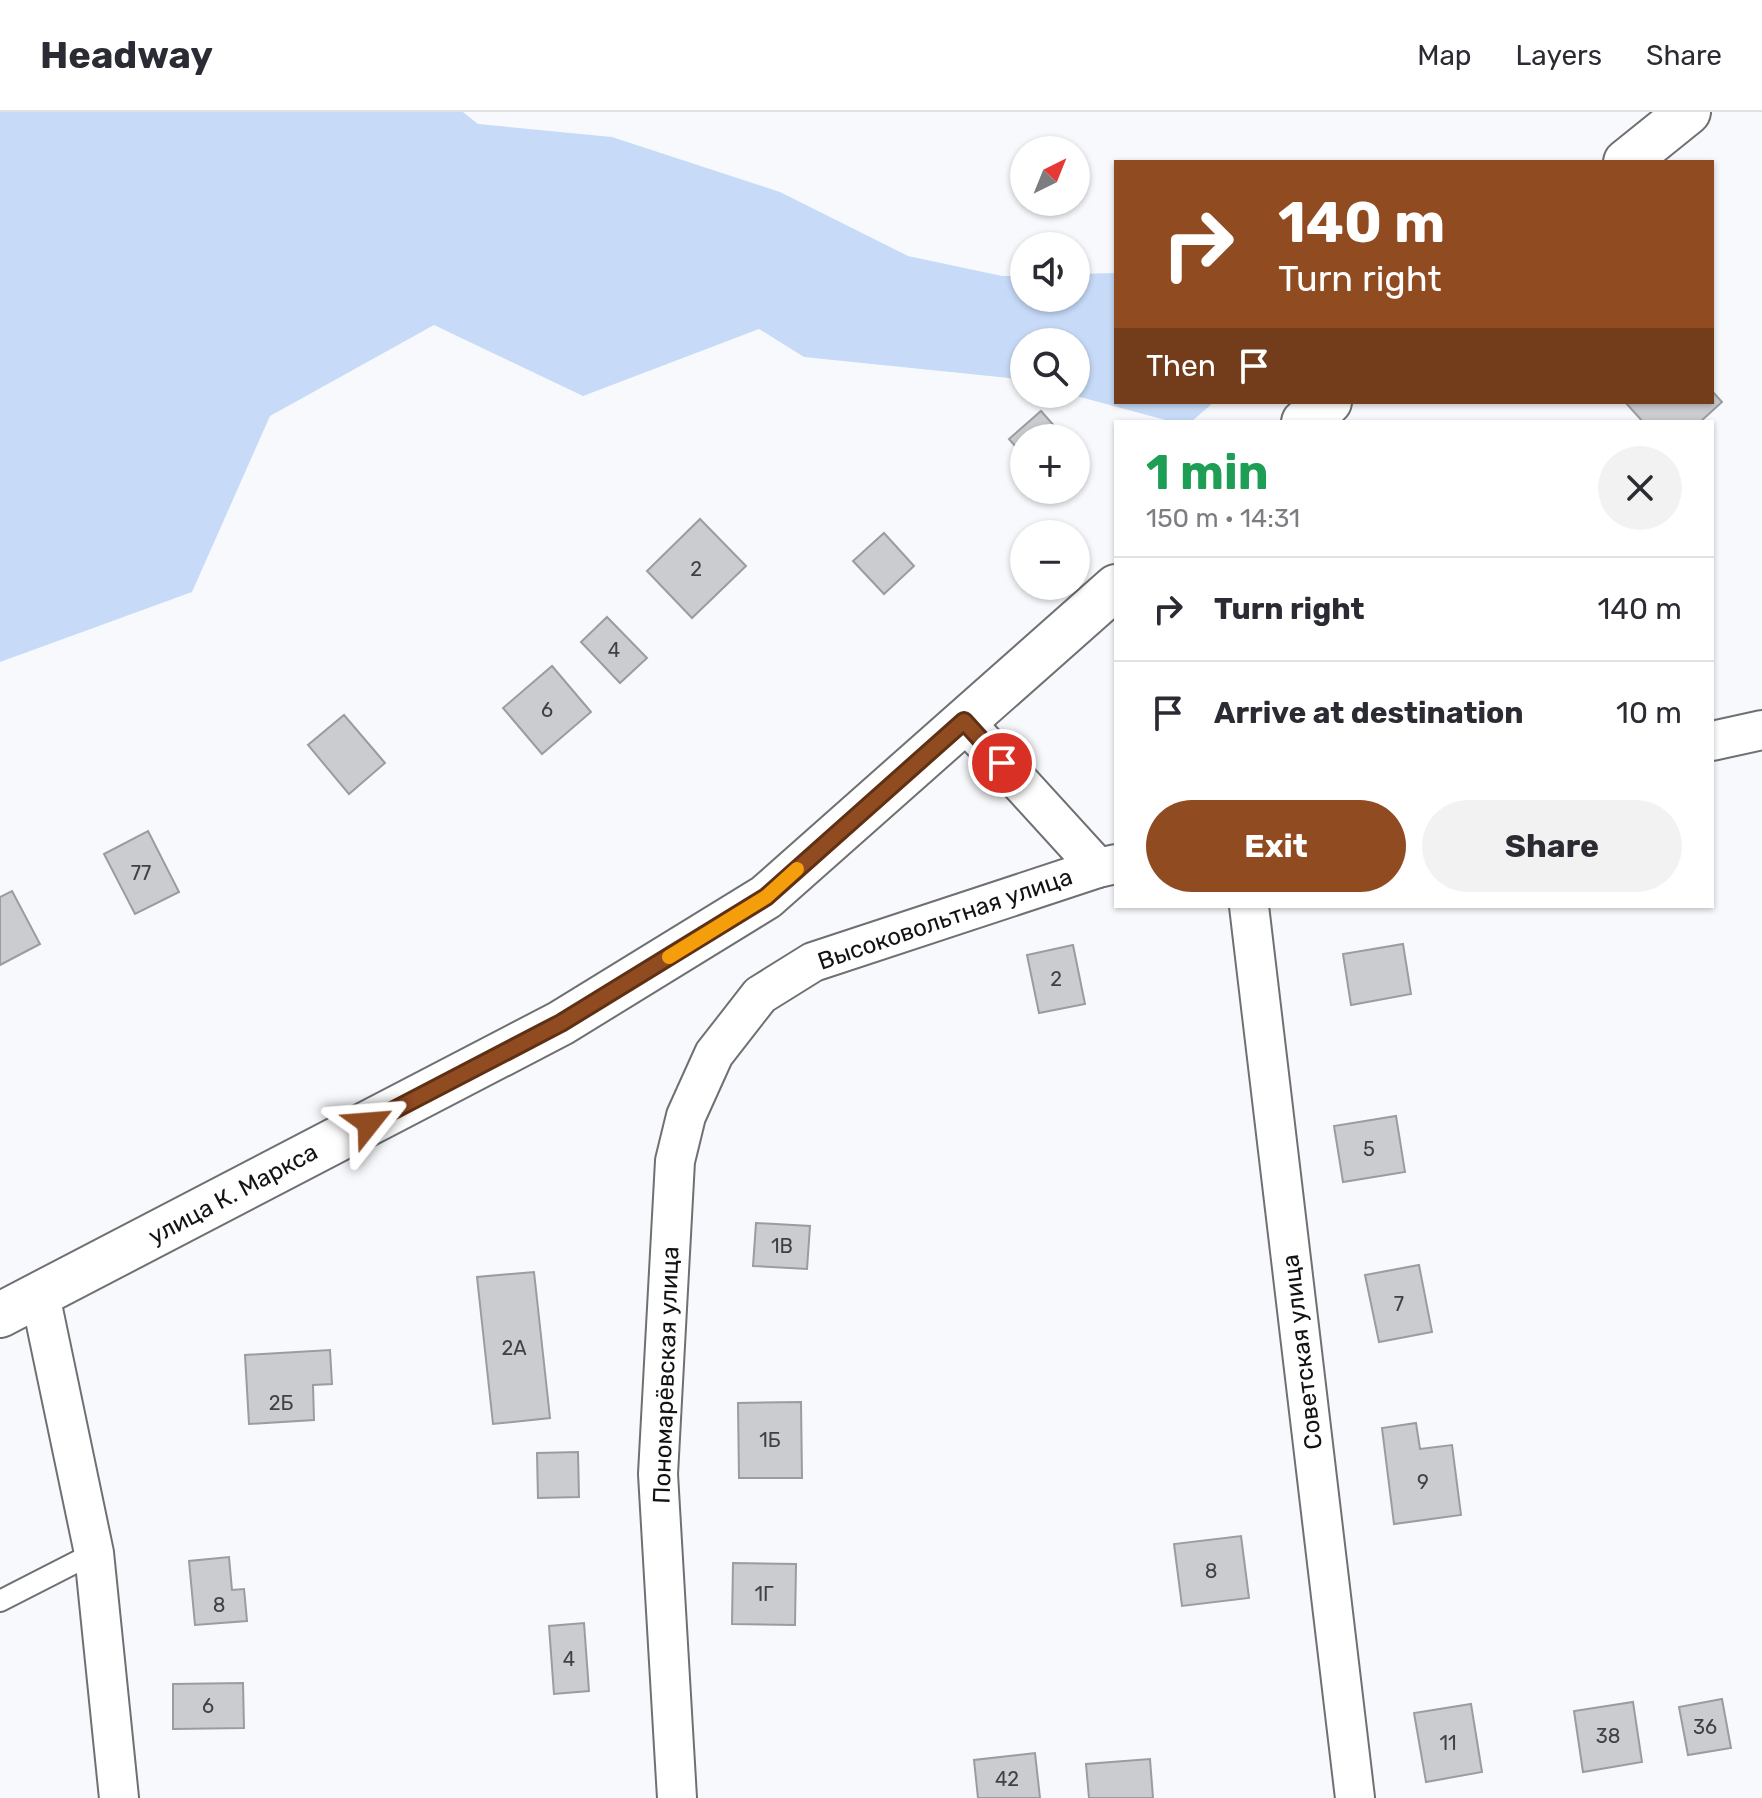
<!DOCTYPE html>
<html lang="en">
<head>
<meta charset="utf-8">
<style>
	:root { --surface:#fff; --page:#f2f2f3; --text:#2b2b33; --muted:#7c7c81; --line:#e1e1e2; --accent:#904b21 }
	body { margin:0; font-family:Rubik,sans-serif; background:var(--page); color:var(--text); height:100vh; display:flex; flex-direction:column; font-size:30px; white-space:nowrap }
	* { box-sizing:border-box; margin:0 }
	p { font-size:26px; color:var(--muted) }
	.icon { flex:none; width:44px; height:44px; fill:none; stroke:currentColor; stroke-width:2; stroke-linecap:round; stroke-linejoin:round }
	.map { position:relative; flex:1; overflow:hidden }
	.side { position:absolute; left:1114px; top:308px; width:600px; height:488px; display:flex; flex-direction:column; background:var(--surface); border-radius:0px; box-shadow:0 2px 6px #0004 }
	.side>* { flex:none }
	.banner { position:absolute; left:1114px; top:48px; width:600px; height:244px; border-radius:0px; box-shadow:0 2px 6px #0004; background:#904b21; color:#fff; overflow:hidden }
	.needle { width:52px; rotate:43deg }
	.tools { position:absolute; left:1010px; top:24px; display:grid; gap:16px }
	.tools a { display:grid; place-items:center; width:80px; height:80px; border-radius:50%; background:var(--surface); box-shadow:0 2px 6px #0004; font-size:40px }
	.pin { position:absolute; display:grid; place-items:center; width:68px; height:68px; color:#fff; margin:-34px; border:4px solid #fff; border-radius:50%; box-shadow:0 2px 8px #0007 }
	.me { position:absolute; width:88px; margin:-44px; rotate:62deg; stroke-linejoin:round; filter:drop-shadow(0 0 6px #0008) }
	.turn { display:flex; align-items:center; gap:28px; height:168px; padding:0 32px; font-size:36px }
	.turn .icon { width:104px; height:104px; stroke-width:2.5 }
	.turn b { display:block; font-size:56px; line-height:68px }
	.then { display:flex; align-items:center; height:76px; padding:0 32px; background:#0003; gap:16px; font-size:30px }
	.round { display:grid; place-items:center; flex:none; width:84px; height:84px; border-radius:42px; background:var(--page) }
	.head { display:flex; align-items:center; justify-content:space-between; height:136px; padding:0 32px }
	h1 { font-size:48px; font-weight:700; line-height:60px; color:#1e9e55 }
	.primary-button { display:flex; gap:16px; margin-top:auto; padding:16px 32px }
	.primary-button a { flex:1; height:92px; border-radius:48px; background:var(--accent); color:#fff; font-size:32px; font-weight:700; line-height:92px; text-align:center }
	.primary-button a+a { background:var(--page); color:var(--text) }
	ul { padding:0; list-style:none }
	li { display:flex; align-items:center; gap:24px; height:104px; padding:0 32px; border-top:2px solid var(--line) }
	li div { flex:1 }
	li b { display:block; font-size:30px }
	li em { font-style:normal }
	header { display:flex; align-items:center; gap:48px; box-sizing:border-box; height:112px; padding:0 40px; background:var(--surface); border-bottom:2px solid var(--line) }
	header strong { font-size:38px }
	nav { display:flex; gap:44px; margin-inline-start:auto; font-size:28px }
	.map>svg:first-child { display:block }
	.green { fill:#c7dbf8 }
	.building { fill:#cbcccf; stroke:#9a9c9f; stroke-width:2 }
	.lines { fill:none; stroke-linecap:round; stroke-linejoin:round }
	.service-casing { stroke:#6e7072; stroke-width:24 }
	.minor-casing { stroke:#6e7072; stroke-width:42 }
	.secondary-casing { stroke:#6e7072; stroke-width:48 }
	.service { stroke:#fff; stroke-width:20 }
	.minor { stroke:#fff; stroke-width:38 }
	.secondary { stroke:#fff; stroke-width:44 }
	.route-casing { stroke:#5e3115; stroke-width:20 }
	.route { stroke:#904b21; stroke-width:14 }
	.slow { stroke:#f59e0b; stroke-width:14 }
	.labels { text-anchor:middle; stroke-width:6; stroke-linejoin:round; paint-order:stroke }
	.number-label { font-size:20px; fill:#404143 }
	.street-label { font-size:24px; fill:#121314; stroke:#fff }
</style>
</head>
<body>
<header>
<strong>Headway</strong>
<nav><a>Map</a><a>Layers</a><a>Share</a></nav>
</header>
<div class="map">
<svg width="1762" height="1686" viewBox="0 0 1762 1686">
	<rect width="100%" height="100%" fill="#f7f9fc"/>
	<polygon class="green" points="0,0 463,0 478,12 612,25 780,80 908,144 1002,164 1024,164 1024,186 1076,186 1076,162 1116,161 1116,290 1214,290 1191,310 1173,310 1069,282 1076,282 1076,230 1024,230 1024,270 1009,266 804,245 759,217 583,284 434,213 270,304 192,480 0,550"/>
	<g class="building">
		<polygon points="1712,279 1722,290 1700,310 1643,310 1625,290 1712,290"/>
		<polygon points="1041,299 1065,326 1024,326 1024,344 1009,327"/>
		<polygon points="700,407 746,454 692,506 647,459"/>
		<polygon points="884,421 914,454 884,482 853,449"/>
		<polygon points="607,505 647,546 620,571 581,530"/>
		<polygon points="552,554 591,600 542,642 503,596"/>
		<polygon points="344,603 385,651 349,682 308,633"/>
		<polygon points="148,719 179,780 135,802 104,742"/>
		<polygon points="12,779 40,832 0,853 0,785"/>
		<polygon points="1403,832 1411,882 1351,893 1343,842"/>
		<polygon points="1073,833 1085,892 1039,901 1027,843"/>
		<polygon points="1396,1004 1405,1060 1343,1070 1334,1014"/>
		<polygon points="756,1111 810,1114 807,1157 753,1154"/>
		<polygon points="1419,1153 1432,1220 1379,1230 1365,1163"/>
		<polygon points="534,1160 550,1306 493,1312 477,1165"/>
		<polygon points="330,1238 332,1272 313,1273 314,1308 249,1312 245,1243"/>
		<polygon points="801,1290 802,1366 739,1366 738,1291"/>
		<polygon points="1416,1311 1420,1337 1452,1333 1461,1403 1394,1412 1382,1316"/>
		<polygon points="578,1340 579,1385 538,1386 537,1341"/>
		<polygon points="1241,1424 1249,1486 1182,1494 1174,1432"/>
		<polygon points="229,1445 232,1478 244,1477 247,1509 195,1513 189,1449"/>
		<polygon points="733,1451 796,1452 795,1513 732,1512"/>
		<polygon points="584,1511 589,1579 554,1582 549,1514"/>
		<polygon points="243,1571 244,1616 173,1617 173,1572"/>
		<polygon points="1722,1587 1731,1636 1688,1643 1679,1595"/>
		<polygon points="1633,1590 1642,1650 1583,1660 1574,1599"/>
		<polygon points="1471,1592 1482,1660 1426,1670 1414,1601"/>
		<polygon points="1035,1641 1040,1686 978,1686 974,1648"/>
		<polygon points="1150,1647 1153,1686 1089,1686 1086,1652"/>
	</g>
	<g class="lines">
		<defs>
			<polyline id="service" points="0,1489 94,1441"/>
			<g id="minor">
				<polyline points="964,609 1098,756"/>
				<polyline points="1712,629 1762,618"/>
				<polyline points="1249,794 1355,1686"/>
				<polyline points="40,1183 94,1441 119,1686"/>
				<polyline points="677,1686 658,1362 675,1049 686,1004 714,942 760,883 813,850 1098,756 1116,752"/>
			</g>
			<g id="secondary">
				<polyline points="1626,50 1688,0"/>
				<polyline points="1304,310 1329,290"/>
				<polyline points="0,1203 561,911 766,785 1116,475"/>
			</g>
		</defs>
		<use href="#service" class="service-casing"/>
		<use href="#minor" class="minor-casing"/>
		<use href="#secondary" class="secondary-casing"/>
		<use href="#service" class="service"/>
		<use href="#minor" class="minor"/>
		<use href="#secondary" class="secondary"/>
	</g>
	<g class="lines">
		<defs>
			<polyline id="route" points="369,1011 561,911 766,785 964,609 1002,651"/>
		</defs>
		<use href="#route" class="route-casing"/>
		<use href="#route" class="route"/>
		<polyline class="slow" points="669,845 766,785 797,757"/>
	</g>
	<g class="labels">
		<g class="number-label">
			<text x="696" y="464">2</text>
			<text x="614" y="545">4</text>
			<text x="547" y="605">6</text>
			<text x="141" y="768">77</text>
			<text x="1056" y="874">2</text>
			<text x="1369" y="1044">5</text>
			<text x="782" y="1141">1В</text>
			<text x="1399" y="1199">7</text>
			<text x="514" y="1243">2А</text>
			<text x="281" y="1298">2Б</text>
			<text x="770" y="1335">1Б</text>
			<text x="1423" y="1377">9</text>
			<text x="1211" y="1466">8</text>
			<text x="764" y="1489">1Г</text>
			<text x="219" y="1500">8</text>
			<text x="569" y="1554">4</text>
			<text x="208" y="1601">6</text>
			<text x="1705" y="1622">36</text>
			<text x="1608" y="1631">38</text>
			<text x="1448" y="1638">11</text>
			<text x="1007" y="1674">42</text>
		</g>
		<g class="street-label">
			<text transform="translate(945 807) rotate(-19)" y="8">Высоковольтная улица</text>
			<text transform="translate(233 1082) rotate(-28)" y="8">улица К. Маркса</text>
			<text transform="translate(1302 1240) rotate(-97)" y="8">Советская улица</text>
			<text transform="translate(666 1263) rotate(-88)" y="8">Пономарёвская улица</text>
		</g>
	</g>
</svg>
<div class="tools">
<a><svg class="needle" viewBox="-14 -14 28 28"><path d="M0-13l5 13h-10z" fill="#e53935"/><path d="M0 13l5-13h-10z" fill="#7c7c81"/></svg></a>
<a><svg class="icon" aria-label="sound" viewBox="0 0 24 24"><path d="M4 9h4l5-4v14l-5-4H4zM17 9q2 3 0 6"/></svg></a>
<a><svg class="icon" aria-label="search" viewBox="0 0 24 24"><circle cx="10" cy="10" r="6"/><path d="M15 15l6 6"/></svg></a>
<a>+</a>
<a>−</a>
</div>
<div class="pin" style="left:1002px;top:651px;background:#d93025"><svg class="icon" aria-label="arrive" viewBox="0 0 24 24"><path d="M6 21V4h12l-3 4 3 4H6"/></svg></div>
<svg class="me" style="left:369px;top:1011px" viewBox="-20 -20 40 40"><path d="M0-17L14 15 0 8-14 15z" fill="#904b21" stroke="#fff" stroke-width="4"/></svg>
<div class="banner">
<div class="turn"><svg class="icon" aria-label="right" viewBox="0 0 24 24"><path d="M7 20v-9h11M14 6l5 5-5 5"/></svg><div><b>140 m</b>Turn right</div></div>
<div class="then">Then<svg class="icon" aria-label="arrive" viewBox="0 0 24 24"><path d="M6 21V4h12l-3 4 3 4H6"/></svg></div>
</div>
<section class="side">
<div class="head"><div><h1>1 min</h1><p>150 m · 14:31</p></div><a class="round"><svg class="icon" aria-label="close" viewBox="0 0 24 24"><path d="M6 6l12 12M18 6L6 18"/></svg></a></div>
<ul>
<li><svg class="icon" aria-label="right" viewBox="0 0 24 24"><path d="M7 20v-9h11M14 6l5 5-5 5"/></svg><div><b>Turn right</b></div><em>140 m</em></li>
<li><svg class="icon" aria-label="arrive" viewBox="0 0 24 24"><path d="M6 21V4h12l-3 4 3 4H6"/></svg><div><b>Arrive at destination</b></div><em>10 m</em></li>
</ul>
<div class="primary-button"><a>Exit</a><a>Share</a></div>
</section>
</div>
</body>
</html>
